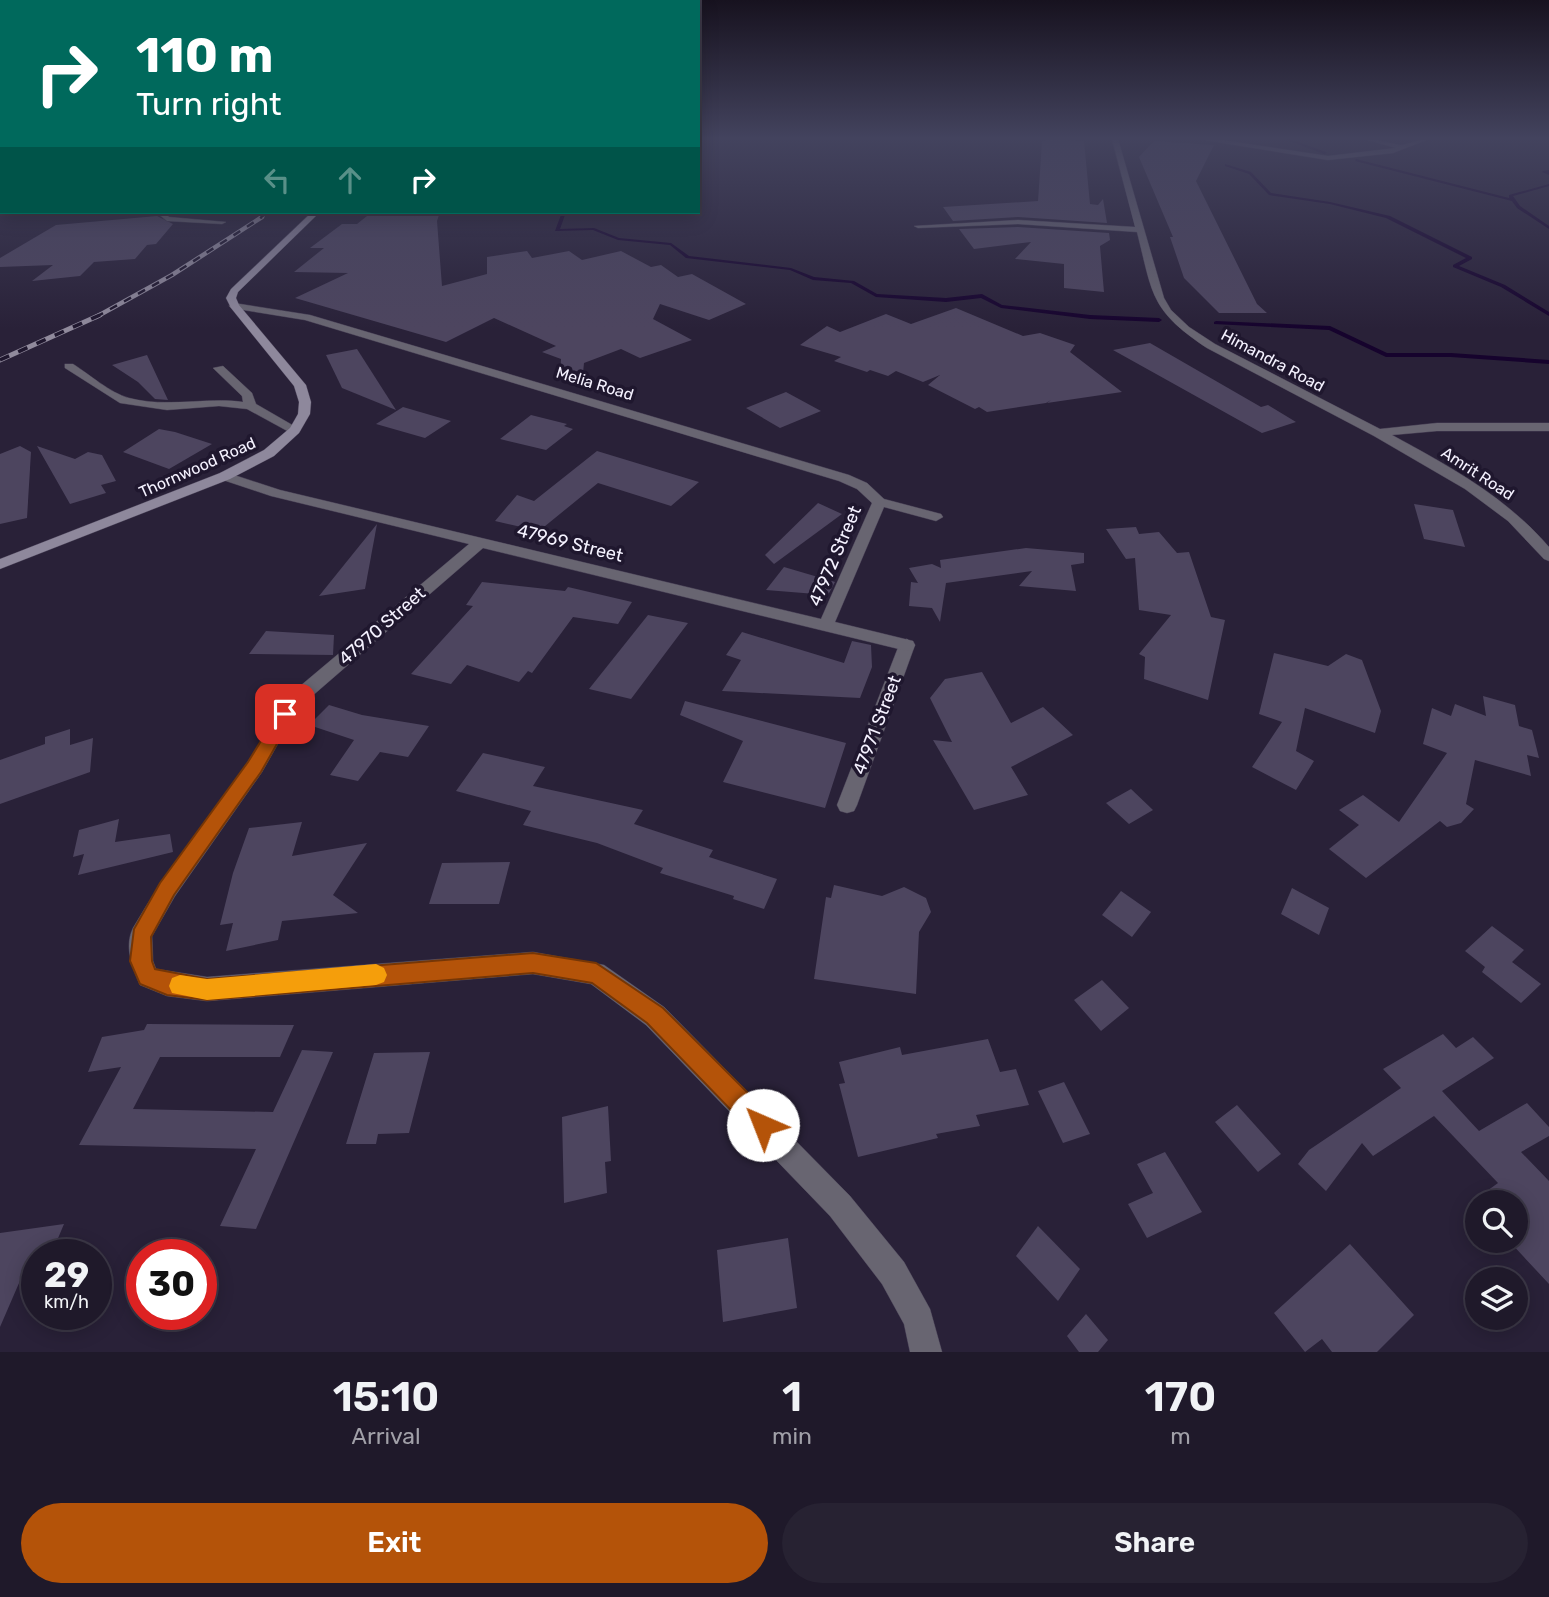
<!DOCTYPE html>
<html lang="en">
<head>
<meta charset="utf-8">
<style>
	:root { --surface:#1f192a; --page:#272232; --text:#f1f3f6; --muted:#a1a0a8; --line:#3c3847; --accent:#b45309 }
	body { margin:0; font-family:Rubik,sans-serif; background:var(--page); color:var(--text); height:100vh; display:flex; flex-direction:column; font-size:26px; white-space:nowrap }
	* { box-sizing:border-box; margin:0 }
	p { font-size:23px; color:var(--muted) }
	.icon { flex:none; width:38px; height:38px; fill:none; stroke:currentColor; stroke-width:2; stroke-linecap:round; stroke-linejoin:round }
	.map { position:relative; height:1352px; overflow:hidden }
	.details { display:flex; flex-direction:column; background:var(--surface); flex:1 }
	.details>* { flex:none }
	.banner { position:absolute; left:0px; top:0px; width:700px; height:214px; box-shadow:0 4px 18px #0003,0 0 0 2px var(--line); background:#00695c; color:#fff; overflow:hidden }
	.tools { position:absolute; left:1465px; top:1190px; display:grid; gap:14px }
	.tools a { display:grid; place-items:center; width:63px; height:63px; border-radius:50%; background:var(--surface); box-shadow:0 4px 18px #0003,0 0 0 2px var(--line); font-size:35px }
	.speed { position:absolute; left:21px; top:1239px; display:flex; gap:14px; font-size:35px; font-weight:700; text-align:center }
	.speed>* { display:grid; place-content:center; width:91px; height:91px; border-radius:50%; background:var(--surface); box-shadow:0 4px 18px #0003,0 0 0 2px var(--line); line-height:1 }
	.speed small { font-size:18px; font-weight:400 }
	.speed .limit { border:10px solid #d22; background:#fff; color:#111 }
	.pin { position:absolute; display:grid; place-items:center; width:60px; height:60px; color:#fff; margin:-30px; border-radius:14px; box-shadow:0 4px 10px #0006 }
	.me { position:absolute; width:77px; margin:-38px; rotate:316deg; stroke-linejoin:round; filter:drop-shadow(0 0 5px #0008) }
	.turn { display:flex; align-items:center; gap:24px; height:147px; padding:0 21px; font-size:32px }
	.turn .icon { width:91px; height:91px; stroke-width:2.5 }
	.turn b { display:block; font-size:49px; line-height:60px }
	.lanes { display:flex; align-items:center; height:66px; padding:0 21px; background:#0003; justify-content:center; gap:35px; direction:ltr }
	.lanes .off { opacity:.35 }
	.eta { display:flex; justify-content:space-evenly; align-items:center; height:119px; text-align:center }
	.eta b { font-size:42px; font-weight:600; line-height:49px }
	.button { display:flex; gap:14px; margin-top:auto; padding:14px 21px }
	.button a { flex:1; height:80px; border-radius:42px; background:var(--accent); color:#fff; font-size:28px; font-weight:600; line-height:80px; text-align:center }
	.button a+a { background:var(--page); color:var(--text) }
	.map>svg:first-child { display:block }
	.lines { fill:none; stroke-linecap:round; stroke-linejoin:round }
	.stream { fill:#16032d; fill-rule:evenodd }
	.building { fill:#4d455f }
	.lane-casing { stroke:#463e54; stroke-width:1 }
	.street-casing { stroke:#463e54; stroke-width:1 }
	.secondary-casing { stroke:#463e54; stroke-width:1 }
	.lane { fill:#686571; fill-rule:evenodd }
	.street { fill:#686571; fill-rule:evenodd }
	.secondary { fill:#8e889c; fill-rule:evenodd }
	.rail-far2-casing { stroke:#908a9c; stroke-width:2.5 }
	.rail-far1-casing { stroke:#908a9c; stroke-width:4.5 }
	.rail-casing { stroke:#908a9c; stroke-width:5 }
	.rail-far2 { stroke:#1f172e; stroke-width:2; stroke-dasharray:6; stroke-linecap:butt }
	.rail-far1 { stroke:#1f172e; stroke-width:2.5; stroke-dasharray:8; stroke-linecap:butt }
	.rail { stroke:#1f172e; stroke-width:3.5; stroke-dasharray:10; stroke-linecap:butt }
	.route { fill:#b45309; stroke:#753606; stroke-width:2 }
	.slow { fill:#f59e0b }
	.labels { text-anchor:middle; stroke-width:7; stroke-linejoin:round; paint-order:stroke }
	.far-street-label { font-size:16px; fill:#f5f2ff; stroke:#1f172e }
	.street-label { font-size:18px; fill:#f5f2ff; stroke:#1f172e }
</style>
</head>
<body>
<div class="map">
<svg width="1549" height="1352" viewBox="0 0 1549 1352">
	<rect width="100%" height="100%" fill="#292138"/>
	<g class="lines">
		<g class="stream">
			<polygon points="1290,139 1326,152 1327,153 1324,154 1284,139"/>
			<polygon points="1356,159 1509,198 1509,195 1549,184 1549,186 1513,196 1520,206 1549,226 1549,229 1517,208 1512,201 1355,161"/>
			<polygon points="1225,164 1251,172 1271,193 1330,202 1390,216 1472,257 1472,259 1459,266 1505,285 1549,312 1549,316 1501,287 1453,267 1453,265 1466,258 1386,218 1330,204 1269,195 1249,174 1225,166"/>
			<polygon points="1549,170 1549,175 1542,172 1543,171"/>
			<polygon points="562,212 566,212 560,229 594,228 619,238 671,243 689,256 791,268 814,277 854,281 877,294 946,298 982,294 1002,305 1090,315 1159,318 1162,320 1159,322 1090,319 1001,308 981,298 946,302 876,297 851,283 813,280 790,270 686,258 670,245 618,240 593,230 555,231"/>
			<polygon points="1216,321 1330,326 1387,353 1451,353 1549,360 1549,364 1451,357 1386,357 1329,330 1214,324 1214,322"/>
		</g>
	</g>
	<g class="building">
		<polygon points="1049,139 1084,141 1090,204 1098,205 1103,199 1107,223 1018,217 953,221 943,207 1038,201 1042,142"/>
		<polygon points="1154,141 1214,145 1196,181 1257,304 1267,313 1219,313 1184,278 1170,237 1173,237 1139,157"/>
		<polygon points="372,212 440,212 437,221 442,286 487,274 487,257 527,251 532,258 569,251 582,260 621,251 651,267 661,265 678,277 692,274 746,304 709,320 660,304 653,319 692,340 640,358 621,349 584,363 583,373 560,376 561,359 542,352 556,346 494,318 446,342 295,298 348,273 294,272 324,248 310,248 342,224 357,224"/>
		<polygon points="157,216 173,224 156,244 147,245 135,259 94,262 80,276 32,281 53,265 0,267 0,258 56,225"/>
		<polygon points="1018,227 1109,233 1110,240 1100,246 1104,292 1064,288 1064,264 1015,259 1031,242 974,249 959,229"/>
		<polygon points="956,308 1023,336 1040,333 1075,345 1070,352 1122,392 1047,403 1051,400 1046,403 987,412 979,407 975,409 928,385 940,375 923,382 896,371 888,376 870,370 867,372 834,361 841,357 800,345 827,326 840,332 886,314 911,324"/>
		<polygon points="1150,343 1261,407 1268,405 1296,422 1262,433 1113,350"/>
		<polygon points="357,349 396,410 342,388 326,355"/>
		<polygon points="147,355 168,400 155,399 138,382 112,365"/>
		<polygon points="786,392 821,411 780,428 746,408"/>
		<polygon points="403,407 451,421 425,438 376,424"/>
		<polygon points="531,415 567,424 564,426 573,429 546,450 500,439"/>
		<polygon points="159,429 175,432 212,444 169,469 123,452"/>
		<polygon points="20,446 31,452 27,518 0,524 0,454"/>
		<polygon points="37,446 75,459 88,452 102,455 116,481 101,485 106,493 70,504"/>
		<polygon points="597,451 699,482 671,506 598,483 539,531 495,521 517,495 534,501"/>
		<polygon points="818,503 842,514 774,564 765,555"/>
		<polygon points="1414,504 1453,510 1465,547 1424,539"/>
		<polygon points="377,524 365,589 319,596"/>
		<polygon points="1136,527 1139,534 1159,532 1177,553 1189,552 1211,617 1225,620 1208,700 1144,679 1145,657 1139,654 1171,615 1139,610 1135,558 1126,559 1106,529"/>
		<polygon points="1026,548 1084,553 1084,563 1071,565 1076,591 1019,586 1032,571 946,583 940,622 932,608 909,606 911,582 918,583 909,568 932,564 941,568 940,560"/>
		<polygon points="784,567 835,582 828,595 766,590"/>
		<polygon points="482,582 565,591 568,587 632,602 618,624 573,617 532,673 528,671 519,682 467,665 451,684 411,674 473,606 466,605"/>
		<polygon points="648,615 688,623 631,699 589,689"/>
		<polygon points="266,631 334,635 333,655 249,654"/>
		<polygon points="742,632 844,663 852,641 871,645 872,667 860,698 722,691 741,660 726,655"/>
		<polygon points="1274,653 1328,666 1346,654 1362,660 1381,711 1375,733 1305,708 1296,751 1314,761 1296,790 1252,767 1282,722 1259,714"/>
		<polygon points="982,672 1011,723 1043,707 1073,735 1011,767 1028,795 974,810 933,740 952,742 930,698 945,679"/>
		<polygon points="1483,696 1515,705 1519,726 1532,730 1539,758 1527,755 1531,776 1475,760 1466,804 1474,809 1461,823 1447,827 1440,821 1366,878 1329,849 1359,825 1339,810 1363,795 1399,822 1447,753 1423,744 1432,708 1451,716 1455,704 1486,716"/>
		<polygon points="685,701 846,743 825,808 723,782 743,741 680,715"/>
		<polygon points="329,705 362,715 429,726 408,757 380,752 358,781 330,775 354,740 309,725"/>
		<polygon points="70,729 70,745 93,738 90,772 0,804 0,760 45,744 45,737"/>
		<polygon points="483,753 545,767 533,786 643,810 634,824 713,850 709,857 777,879 764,909 733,899 734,896 660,873 663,868 597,843 523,825 531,811 456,791"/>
		<polygon points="1131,789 1153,810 1129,824 1106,803"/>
		<polygon points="119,819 115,842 170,834 173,852 78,875 84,854 73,857 79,830"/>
		<polygon points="302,822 292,856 367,843 333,895 358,913 282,921 278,940 226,951 233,923 220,925 233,873 249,828"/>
		<polygon points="510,862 499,904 429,904 442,863"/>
		<polygon points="834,885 882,896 904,887 926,898 931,912 919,932 916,994 814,979 826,897 831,898"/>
		<polygon points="1292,888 1329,908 1319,935 1281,914"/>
		<polygon points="1121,891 1151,912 1132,937 1102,915"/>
		<polygon points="1492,926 1524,950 1512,962 1541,984 1521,1003 1482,972 1485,967 1465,951"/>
		<polygon points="1102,980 1129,1008 1101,1031 1074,1000"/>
		<polygon points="147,1024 294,1025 280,1057 160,1057 133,1109 273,1112 302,1050 333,1052 256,1229 220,1226 256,1149 79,1145 121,1067 88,1072 102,1037 144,1030"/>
		<polygon points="1443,1034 1456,1048 1473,1037 1494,1058 1442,1091 1479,1131 1527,1103 1549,1127 1549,1136 1521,1152 1549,1181 1549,1284 1509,1241 1516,1241 1516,1202 1477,1202 1477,1206 1473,1201 1498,1183 1434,1116 1373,1156 1362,1143 1326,1191 1298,1164 1309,1150 1401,1088 1383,1069"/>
		<polygon points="988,1039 1000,1072 1016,1069 1029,1105 976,1115 980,1126 936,1134 938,1138 858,1157 839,1084 845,1083 839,1062 900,1047 902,1055"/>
		<polygon points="430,1052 409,1133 378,1134 376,1144 346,1144 374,1053"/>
		<polygon points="1064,1082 1090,1134 1063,1143 1038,1091"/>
		<polygon points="1237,1105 1281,1154 1258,1172 1215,1122"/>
		<polygon points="608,1106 611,1161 605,1162 607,1193 564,1203 562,1117"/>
		<polygon points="1165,1152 1202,1212 1147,1238 1128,1204 1153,1193 1137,1164"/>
		<polygon points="64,1224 51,1255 37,1255 37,1259 29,1260 0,1327 0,1233"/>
		<polygon points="1038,1226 1080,1269 1058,1301 1016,1256"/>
		<polygon points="788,1238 797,1308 723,1322 717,1250"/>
		<polygon points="1350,1244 1414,1315 1377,1352 1332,1352 1322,1339 1305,1352 1274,1313"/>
		<polygon points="1086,1314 1108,1340 1098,1352 1079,1352 1067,1336"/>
	</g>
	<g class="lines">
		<defs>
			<g id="lane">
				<polygon points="156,212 164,212 169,217 226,222 222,224 167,221"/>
				<polygon points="907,639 915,645 857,805 854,811 847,813 840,811 837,805 899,645"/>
			</g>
			<g id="street">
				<path d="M1112,139H1118L1164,298L1171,310L1189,327L1215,344L1380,429L1437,423H1549V431H1437L1392,435C1449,466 1506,497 1549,547V561L1544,559L1508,521L1465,489L1374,436L1207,348C1150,310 1153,295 1137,232L1018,224L918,228L914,226L1018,220L1135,227Z"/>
				<path d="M1198,139H1215L1328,156L1396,148L1364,139C1377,139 1388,143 1400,145C1408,145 1419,139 1429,139L1393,153L1328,160Z"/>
				<rect x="0" y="173" width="2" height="4"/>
				<rect x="0" y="192" width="2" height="4"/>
				<path d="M234,303L310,315L849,475L867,483L884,499L941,514L943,517L936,521L884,507L835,622L913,641L915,645L913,649L907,651L483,548L311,697L292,719L262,772L175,896L152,936L153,961L156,969L207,977L533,952L604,965L664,1007L850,1196L904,1262L930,1309L942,1352H910L904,1324L882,1284L830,1216L646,1025L591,984L533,974L207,1001L167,996L140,985C132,966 124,947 133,928C167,869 209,819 247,763C265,737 277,711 299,687L469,544L271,496L220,479V473L225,472L280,490L821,619L872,503L857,489L839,481L305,320L231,308L229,306Z"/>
				<path d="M65,364H73C89,374 110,393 129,398C166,408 206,397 243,402L242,396L213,368L223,366L252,393L256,404L301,430L291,433L247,409L219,406L167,410L120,403L65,368Z"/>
			</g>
			<polygon id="secondary" points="312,212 320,212 238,292 236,298 239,305 306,385 311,402 310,414 299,433 274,456 230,479 0,569 0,559 220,473 264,450 290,428 298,414 299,402 294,386 231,308 226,298 231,289"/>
		</defs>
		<use href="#lane" class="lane-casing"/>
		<use href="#street" class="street-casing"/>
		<use href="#secondary" class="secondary-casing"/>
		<use href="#lane" class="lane"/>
		<use href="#street" class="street"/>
		<use href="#secondary" class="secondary"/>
		<defs>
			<polyline id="rail-far2" points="260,218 269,212"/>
			<polyline id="rail-far1" points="96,317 172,275 262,217"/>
			<polyline id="rail" points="0,360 100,315"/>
		</defs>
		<use href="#rail-far2" class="rail-far2-casing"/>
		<use href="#rail-far1" class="rail-far1-casing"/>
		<use href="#rail" class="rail-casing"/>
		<use href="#rail-far2" class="rail-far2"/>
		<use href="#rail-far1" class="rail-far1"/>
		<use href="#rail" class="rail"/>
	</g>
	<linearGradient id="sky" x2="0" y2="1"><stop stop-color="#17121f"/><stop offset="0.42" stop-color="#43435e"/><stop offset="1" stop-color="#43435e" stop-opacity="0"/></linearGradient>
	<rect width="1549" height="329" fill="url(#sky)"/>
	<polygon class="route" points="285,708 294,714 261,772 174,895 151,937 152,961 155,969 207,979 533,953 596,963 663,1008 771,1116 775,1125 771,1134 763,1137 754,1134 647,1023 592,983 533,973 207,1000 167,995 140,984 130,961 134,929 160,883 248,762 280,710"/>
	<polygon class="slow" points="376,964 384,968 387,975 384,982 376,985 207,1000 172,993 169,986 172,978 180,975 207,979"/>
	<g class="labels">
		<g class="far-street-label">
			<text transform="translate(1273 360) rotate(28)" y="6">Himandra Road</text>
			<text transform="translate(595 383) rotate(17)" y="6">Melia Road</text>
			<text transform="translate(197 467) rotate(-24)" y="6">Thornwood Road</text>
			<text transform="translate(1478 473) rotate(33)" y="6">Amrit Road</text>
		</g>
		<g class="street-label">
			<text transform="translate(570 543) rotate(14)" y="6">47969 Street</text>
			<text transform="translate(835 556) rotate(-67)" y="6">47972 Street</text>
			<text transform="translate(382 626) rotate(-41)" y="6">47970 Street</text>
			<text transform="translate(877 725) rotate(-69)" y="6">47971 Street</text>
		</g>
	</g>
</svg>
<div class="tools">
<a><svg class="icon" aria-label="search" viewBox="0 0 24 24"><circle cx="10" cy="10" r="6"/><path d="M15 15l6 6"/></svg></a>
<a><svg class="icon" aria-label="layers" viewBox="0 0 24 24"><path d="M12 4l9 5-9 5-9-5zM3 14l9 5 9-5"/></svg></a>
</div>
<div class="speed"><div>29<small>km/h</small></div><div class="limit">30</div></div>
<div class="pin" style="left:285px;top:714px;background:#d93025"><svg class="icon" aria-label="arrive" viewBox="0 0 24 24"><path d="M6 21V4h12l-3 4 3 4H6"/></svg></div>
<svg class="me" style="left:763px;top:1125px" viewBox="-20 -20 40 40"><circle r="19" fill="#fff"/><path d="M0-13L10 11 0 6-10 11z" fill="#b45309"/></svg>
<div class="banner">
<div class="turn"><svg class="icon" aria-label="right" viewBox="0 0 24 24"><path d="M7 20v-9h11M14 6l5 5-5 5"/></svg><div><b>110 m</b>Turn right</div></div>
<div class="lanes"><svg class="icon off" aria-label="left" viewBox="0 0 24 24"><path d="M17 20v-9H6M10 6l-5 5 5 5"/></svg><svg class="icon off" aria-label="ahead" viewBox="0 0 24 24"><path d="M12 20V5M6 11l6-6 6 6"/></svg><svg class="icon" aria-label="right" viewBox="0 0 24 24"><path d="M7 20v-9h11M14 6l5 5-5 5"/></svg></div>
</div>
</div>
<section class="details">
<div class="eta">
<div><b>15:10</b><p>Arrival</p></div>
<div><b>1</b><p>min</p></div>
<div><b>170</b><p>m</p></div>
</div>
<div class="button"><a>Exit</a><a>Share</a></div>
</section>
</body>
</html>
